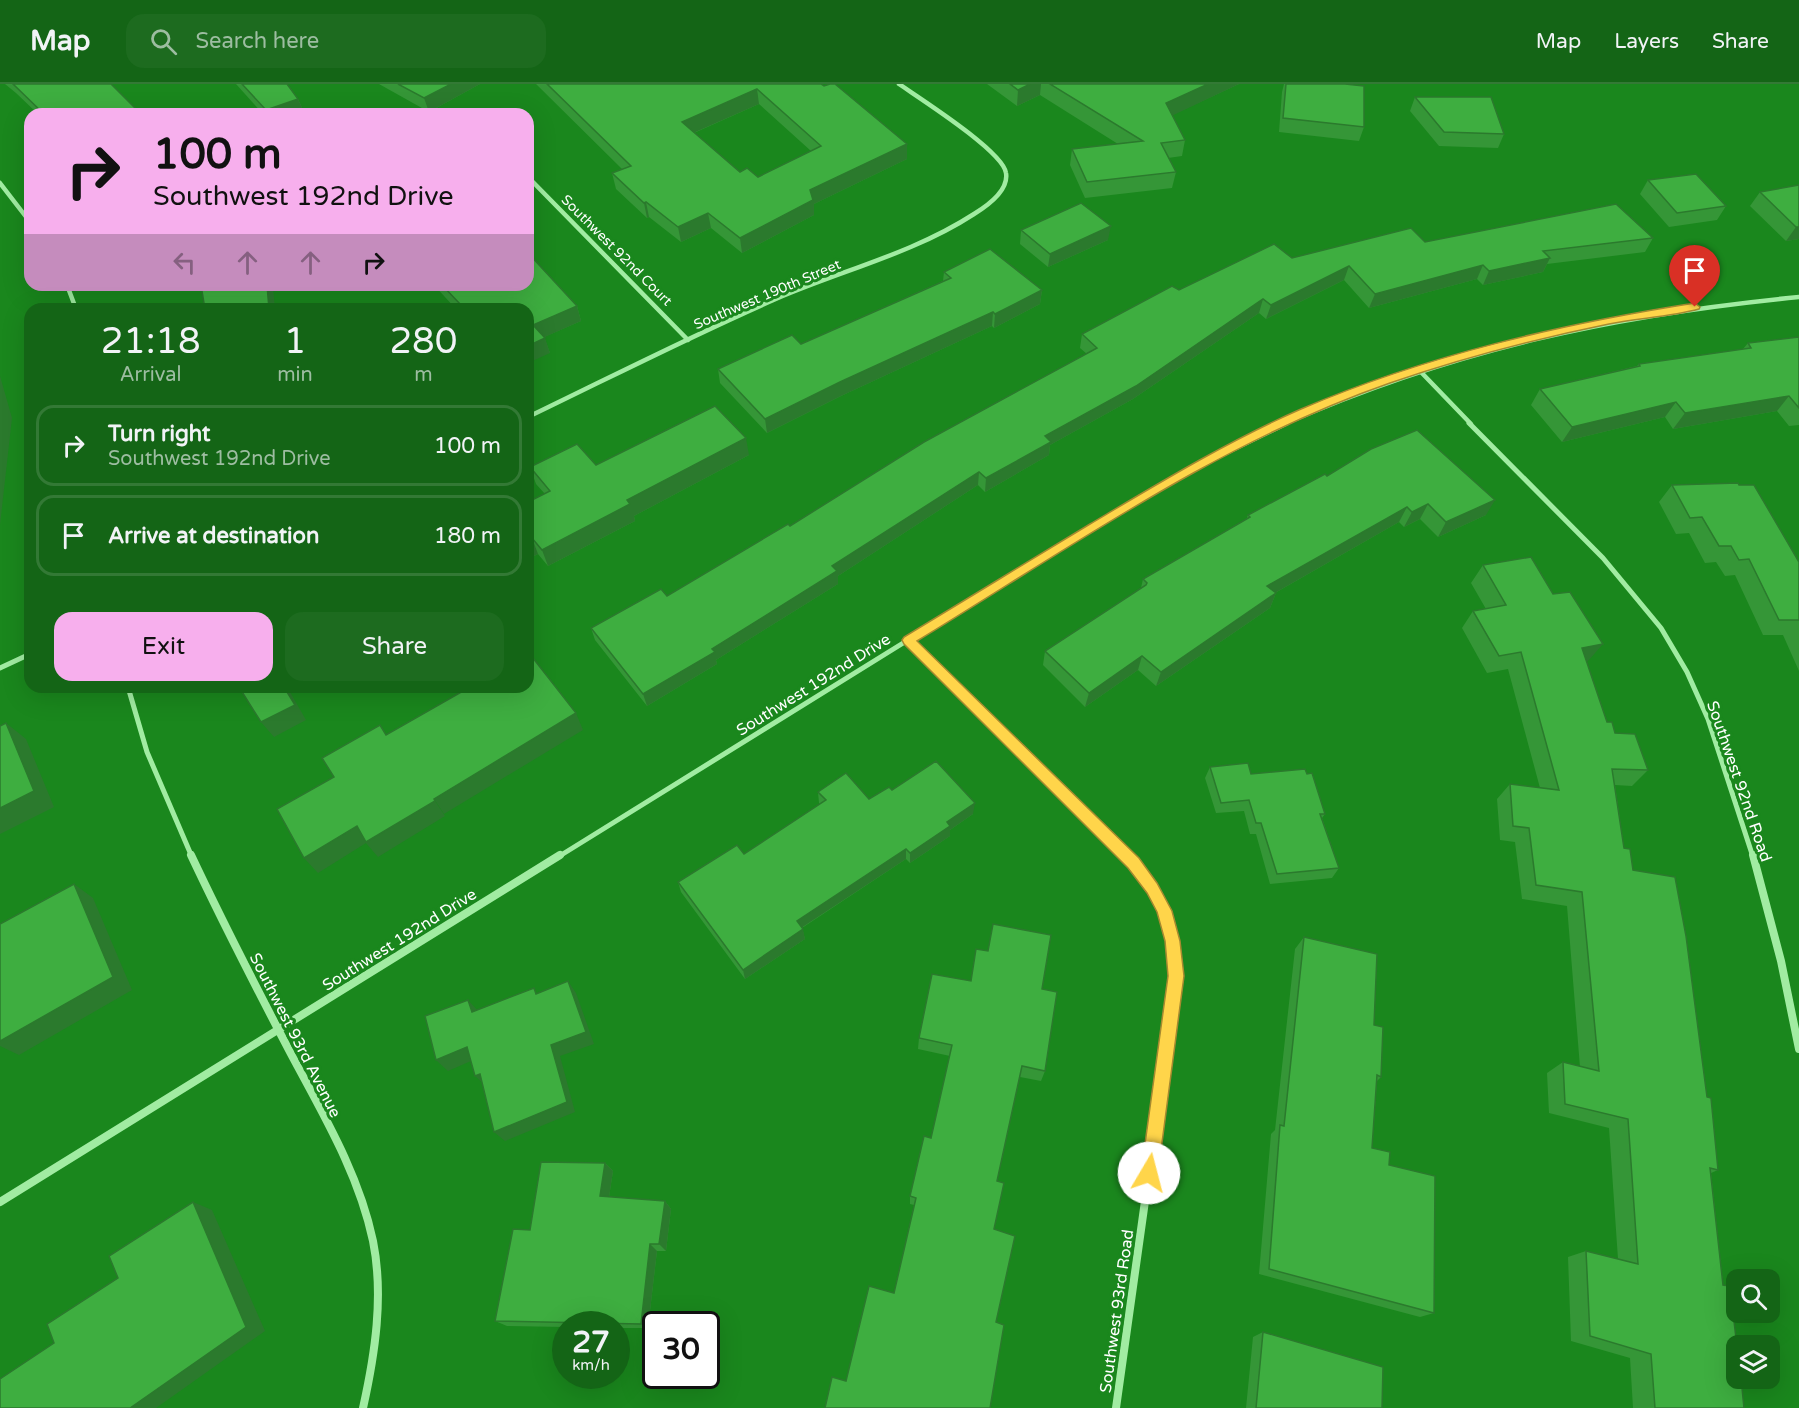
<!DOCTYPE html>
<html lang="en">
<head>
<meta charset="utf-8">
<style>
	:root { --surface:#146516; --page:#1d6b1f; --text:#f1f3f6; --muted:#9dbda1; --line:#337935; --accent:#f7afed }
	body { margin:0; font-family:"Varela Round",sans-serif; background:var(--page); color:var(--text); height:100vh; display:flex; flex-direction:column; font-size:22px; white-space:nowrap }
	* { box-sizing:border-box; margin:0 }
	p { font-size:20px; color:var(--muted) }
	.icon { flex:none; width:33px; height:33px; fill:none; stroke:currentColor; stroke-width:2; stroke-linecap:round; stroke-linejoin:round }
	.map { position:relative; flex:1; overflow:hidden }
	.sheet { position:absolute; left:24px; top:219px; width:510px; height:390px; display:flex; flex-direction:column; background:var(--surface); border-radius:18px; box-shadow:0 6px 24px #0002 }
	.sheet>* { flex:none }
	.guide { position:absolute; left:24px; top:24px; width:510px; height:183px; border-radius:18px; box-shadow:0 6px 24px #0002; background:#f7afed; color:#111; overflow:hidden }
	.tools { position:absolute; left:1726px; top:1185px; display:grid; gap:12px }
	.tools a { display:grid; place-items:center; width:54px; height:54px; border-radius:12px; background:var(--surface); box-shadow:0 6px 24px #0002; font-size:30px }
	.speed { position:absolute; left:552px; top:1227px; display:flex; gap:12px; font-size:30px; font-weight:700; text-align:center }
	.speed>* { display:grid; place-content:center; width:78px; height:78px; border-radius:50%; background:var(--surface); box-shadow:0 6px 24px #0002; line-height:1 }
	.speed small { font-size:15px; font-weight:400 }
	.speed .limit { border:3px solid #111; border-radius:9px; background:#fff; color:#111 }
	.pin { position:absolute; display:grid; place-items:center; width:51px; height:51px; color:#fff; margin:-62px -26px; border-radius:50% 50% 50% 0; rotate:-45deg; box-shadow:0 0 6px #0007 }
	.pin .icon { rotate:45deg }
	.me { position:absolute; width:66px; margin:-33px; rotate:8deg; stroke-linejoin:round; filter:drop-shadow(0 0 4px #0008) }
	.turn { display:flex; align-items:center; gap:21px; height:126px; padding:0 30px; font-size:27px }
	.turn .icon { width:78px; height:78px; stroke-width:2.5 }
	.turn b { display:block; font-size:42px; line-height:51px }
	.lanes { display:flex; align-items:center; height:57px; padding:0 30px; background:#0003; justify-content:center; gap:30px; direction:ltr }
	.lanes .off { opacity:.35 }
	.eta { display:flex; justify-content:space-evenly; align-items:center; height:102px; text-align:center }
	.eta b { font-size:36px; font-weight:600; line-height:42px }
	.button { display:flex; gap:12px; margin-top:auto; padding:12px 30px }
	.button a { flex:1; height:69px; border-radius:18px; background:var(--accent); color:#111; font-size:24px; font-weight:600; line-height:69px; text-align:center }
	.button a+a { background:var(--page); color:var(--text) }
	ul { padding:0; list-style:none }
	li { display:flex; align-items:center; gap:18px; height:81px; margin:0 12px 9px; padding:0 18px; border:3px solid var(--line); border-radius:18px }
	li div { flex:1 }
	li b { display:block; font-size:22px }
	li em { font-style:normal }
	header { display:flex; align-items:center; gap:36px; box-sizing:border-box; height:84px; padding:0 30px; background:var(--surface); border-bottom:2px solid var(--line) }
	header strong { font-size:28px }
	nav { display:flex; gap:33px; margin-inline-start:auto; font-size:21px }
	.search { width:420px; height:54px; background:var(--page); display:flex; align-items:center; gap:15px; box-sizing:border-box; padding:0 21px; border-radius:18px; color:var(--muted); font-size:22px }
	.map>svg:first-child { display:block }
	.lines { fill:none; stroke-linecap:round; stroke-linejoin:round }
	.street-far2 { stroke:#a1eca2; stroke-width:4.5 }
	.street-far1 { stroke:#a1eca2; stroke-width:5 }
	.street { stroke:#a1eca2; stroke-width:8 }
	.wall { fill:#359637; fill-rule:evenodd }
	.shaded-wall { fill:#2b7a2d }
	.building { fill:#3eae40; stroke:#2b7a2d; stroke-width:1.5; fill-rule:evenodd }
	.route { fill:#ffd54a; stroke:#a68a30; stroke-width:1.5 }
	.labels { text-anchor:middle; stroke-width:6; stroke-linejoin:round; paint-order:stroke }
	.far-street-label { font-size:14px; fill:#fff; stroke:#1a871d }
	.street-label { font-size:16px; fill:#fff; stroke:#1a871d }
</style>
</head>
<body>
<header>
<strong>Map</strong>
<div class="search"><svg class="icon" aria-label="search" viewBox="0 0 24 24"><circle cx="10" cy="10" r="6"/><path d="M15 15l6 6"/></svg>Search here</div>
<nav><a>Map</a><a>Layers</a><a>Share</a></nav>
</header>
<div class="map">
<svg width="1799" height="1324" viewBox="0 0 1799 1324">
	<rect width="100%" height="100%" fill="#1a871d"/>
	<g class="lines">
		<g class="street-far2">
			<polyline points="528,93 688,256"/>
			<polyline points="0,99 30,138"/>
			<polyline points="67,201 76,225"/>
			<polyline points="1419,286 1471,340"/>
			<path d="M528,333C611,293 693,251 778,214C843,186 914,169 974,130C987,122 1009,107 1006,89C1003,67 919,14 899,0"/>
			<path d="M1284,340C1455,265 1614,231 1799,213"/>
		</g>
		<g class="street-far1">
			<polyline points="1469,339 1603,474 1661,544 1687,588 1708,635 1753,773"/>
			<polyline points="908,556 1128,773"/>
			<polyline points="0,584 30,570"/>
			<polyline points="128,603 147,668 192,773"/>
			<polyline points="558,773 908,556 1186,388 1287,339"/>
		</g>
		<g class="street">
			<path d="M191,771C223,839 257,905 291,970C323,1030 359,1090 373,1157C384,1212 375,1270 363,1324"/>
			<polyline points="1753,771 1781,877 1799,965"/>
			<polyline points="0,1118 560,771"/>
			<path d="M1116,1324L1175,903C1175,854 1162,806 1126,771"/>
		</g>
	</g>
	<g class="wall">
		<polygon points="5,0 111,0 141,30 38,30 16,9"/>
		<polygon points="236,0 287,0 298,15 304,28 299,30 263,30"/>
		<polygon points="379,0 480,0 429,28"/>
		<path d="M536,0H821L907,60V75L814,120V131L742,169L711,144L681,158L649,133L647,134L616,105L612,89L622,85ZM759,20L811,67L758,93L740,88L694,49Z"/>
		<polygon points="987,0 1239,0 1172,31 1185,56 1182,72 1168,74 1176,88 1172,104 1085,114 1070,81 1072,65 1118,60 1040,11 1017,22"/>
		<polygon points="1284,0 1345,0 1364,43 1359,57 1279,48 1282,8"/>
		<polygon points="1415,13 1504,50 1498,64 1439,62 1410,27"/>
		<polygon points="1648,96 1726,122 1717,136 1669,143 1640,110"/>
		<polygon points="1799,101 1799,155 1786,157 1750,122 1760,108"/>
		<polygon points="1021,146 1108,156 1048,183 1020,160"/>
		<polygon points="1653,154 1645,168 1547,180 1543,188 1483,201 1477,195 1369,224 1344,196 1266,235 1259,229 1133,315 1050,361 1049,371 985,408 978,401 838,492 838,500 716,576 717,580 647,622 595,556 591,544 667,512 790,442 1087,270 1080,264 1082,250 1179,206 1292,174 1425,158"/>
		<polygon points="944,188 1042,206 1040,220 994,244 992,242 841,312 767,349 720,299 718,285 801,260 943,197"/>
		<polygon points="434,201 528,201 577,222 581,237 544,253 550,269 455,224"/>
		<polygon points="1799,253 1799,341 1789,342 1777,327 1673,345 1665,333 1562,358 1531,321 1540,305 1637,282 1639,280 1743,265 1748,259"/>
		<polygon points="749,371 634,432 635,437 548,482 538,470 528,475 528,418 545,410 536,400 530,383 596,381"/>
		<polygon points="1327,392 1486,431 1438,453 1420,435 1404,443 1399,438 1275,509 1276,509 1270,524 1156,602 1138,586 1085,623 1043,581 1045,567 1141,504 1143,495 1246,436 1248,431"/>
		<polygon points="1672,401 1799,478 1799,587 1783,551 1763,551 1735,491 1725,492 1716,478 1705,479 1689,449 1676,450 1659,418"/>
		<polygon points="1483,481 1588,577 1586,577 1607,638 1615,649 1648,686 1632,702 1615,701 1624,764 1633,786 1707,1013 1718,1086 1711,1089 1723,1201 1744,1324 1633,1324 1630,1274 1571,1257 1568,1173 1586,1167 1618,1175 1609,1044 1549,1029 1547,989 1563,978 1580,983 1567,822 1522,815 1515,758 1500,756 1497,715 1510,700 1540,704 1508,585 1487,589 1462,544 1473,527 1486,525 1471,499"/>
		<polygon points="1210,683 1251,690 1325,730 1322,734 1339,784 1332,794 1270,800 1256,750 1250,750 1244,727 1216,729 1205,694"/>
		<polygon points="892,706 973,730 950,746 950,752 910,779 906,775 802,844 805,855 745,895 681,808 678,798 744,770 820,720 819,719 818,708 869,715"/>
		<polygon points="1304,853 1374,941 1381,993 1377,997 1372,1064 1389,1081 1434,1229 1420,1233 1259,1190 1271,1050 1275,1046 1295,865"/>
		<polygon points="971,897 1042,905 1045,987 1041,997 1020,993 846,1297 894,1209 914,1121 910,1120 910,1112 931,1054 950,972 918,965 919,954"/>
		<polygon points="605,1079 613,1087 609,1113 665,1117 671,1125 666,1167 657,1167 648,1244 616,1244 616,1240 566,1240 566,1243 507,1242 495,1237 530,1146"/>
		<polygon points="1263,1248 1382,1324 1246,1324 1253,1253"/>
	</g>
	<g class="shaded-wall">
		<polygon points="451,0 480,0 429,28 424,14"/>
		<polygon points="1030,0 1041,0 1040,11 1017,22 1018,6"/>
		<polygon points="1208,0 1239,0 1163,36 1166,19"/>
		<polygon points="757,5 759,20 684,53 682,38"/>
		<polygon points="298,15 304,28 299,30 268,30 266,26"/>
		<polygon points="907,60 907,75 814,120 814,131 742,169 740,154 810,106"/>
		<polygon points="646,118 649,133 647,134 644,119"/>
		<polygon points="708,129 711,144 681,158 678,143"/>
		<polygon points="1111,142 1108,156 1048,183 1050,170"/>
		<polygon points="1796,143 1799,143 1799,155 1786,157"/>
		<polygon points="1550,174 1543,188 1483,201 1489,187"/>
		<polygon points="1483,181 1477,195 1369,224 1375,210"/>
		<polygon points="1349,182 1344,196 1266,235 1271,221"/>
		<polygon points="267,201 272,201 273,204 275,225 269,225"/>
		<polygon points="1042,206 1040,220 994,244 995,230"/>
		<polygon points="1263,215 1259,229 1133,315 1050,361 1049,371 985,408 986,394 1045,352"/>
		<polygon points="577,222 581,237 538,256 533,241"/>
		<polygon points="993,228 992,242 841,312 767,349 765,335 840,298"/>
		<polygon points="545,254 550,269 528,279 528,262"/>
		<polygon points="0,292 12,334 0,441"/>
		<polygon points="1789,312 1777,327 1673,345 1685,329"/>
		<polygon points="1676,318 1665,333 1562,358 1572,343"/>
		<polygon points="746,354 749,371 634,432 635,437 548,482 542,466 627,416"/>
		<polygon points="979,388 978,401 838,492 838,500 716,576 717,580 647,622 643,610 832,482"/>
		<polygon points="1495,416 1486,431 1438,453 1446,438"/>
		<polygon points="1428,420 1420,435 1404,443 1412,428"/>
		<polygon points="1407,423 1399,438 1261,517 1267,502"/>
		<polygon points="532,454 538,470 528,475 528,455"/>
		<polygon points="1276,509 1270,524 1156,602 1161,588"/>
		<polygon points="1603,560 1588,577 1568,581 1582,564"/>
		<polygon points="1142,572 1138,586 1085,623 1089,609"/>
		<polygon points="284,603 299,603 290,608 306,636 274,653 261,638"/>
		<polygon points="576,629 583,646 444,730 434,715"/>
		<polygon points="6,639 26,655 54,723 0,750 0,724"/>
		<polygon points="435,717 445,732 378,773 366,759 318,789 304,774 357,742"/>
		<polygon points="975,719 973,730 950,746 950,752 910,779 910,769 947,738"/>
		<polygon points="906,765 906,775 798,846 797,837"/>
		<polygon points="74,800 93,814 132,906 19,971 0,962 0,957"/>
		<polygon points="803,845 805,855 745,895 743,886"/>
		<polygon points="568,897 576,909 594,960 560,972 575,1028 505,1057 494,1048 551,961"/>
		<polygon points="468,916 479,928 472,928"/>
		<polygon points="467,963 478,974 448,987 436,976"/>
		<polygon points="480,990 486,1002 475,992"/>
		<polygon points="605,1079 613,1087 608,1120 600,1112"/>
		<polygon points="665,1117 671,1125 666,1167 659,1160"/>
		<polygon points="193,1118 212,1126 265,1247 156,1324 130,1324"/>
		<polygon points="650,1160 657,1167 648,1244 641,1240"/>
	</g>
	<g class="building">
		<polygon points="13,0 111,0 141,30 44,30"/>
		<polygon points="242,0 287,0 298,15 266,26"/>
		<polygon points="398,0 451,0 424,14"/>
		<path d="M547,0H821L824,2L830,0H835L907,60L810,106L813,116L740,154L708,129L678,143L646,118L644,119L612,89L631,82ZM757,5L821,62L758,93L747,84L740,88L682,38Z"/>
		<polygon points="1010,0 1030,0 1018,6"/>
		<polygon points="1050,0 1208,0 1166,19 1185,56 1161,59 1176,88 1087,98 1072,65 1143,57"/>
		<polygon points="1286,0 1345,0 1364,2 1364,43 1283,34"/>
		<polygon points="1415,13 1491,13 1504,50 1444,48"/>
		<polygon points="1696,90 1726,122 1677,129 1648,96"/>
		<polygon points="1799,101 1799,143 1796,143 1760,108"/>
		<polygon points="1081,119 1111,142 1050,170 1021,146"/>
		<polygon points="1616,120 1653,154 1543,167 1550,174 1489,187 1483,181 1375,210 1349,182 1271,221 1263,215 1136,302 1045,352 1051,358 986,394 979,388 832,482 837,487 712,565 715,568 643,610 591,544 661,505 667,512 788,440 790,442 924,358 1097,264 1082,250 1172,202 1179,206 1274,160 1292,174 1411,144 1425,158"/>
		<polygon points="990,165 1042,206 995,230 993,228 840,298 765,335 718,285 792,251 801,260 951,194 944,188"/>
		<polygon points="528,169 577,222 533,241 545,254 528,262 528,225 453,225 461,221 442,201 528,201"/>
		<polygon points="201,201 267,201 269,225 205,225"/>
		<polygon points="1799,253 1799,324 1789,312 1685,329 1676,318 1572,343 1540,305 1640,282 1639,280 1751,264 1748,259"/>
		<polygon points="715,322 746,354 627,416 630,420 542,466 532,454 528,455 528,418 550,407 530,383 577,360 596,381"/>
		<polygon points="1417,346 1495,416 1446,438 1428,420 1412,428 1407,423 1267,502 1276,509 1161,588 1142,572 1089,609 1045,567 1146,501 1147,499 1143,495 1250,433 1248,431 1325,390 1327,392 1371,365"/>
		<polygon points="1738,399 1739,401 1754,401 1799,478 1799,536 1779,536 1749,475 1739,476 1731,462 1719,462 1702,433 1690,434 1672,401"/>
		<polygon points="1531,473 1553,510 1570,508 1603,560 1582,564 1607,638 1612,638 1615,649 1635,650 1648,686 1612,685 1624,764 1630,765 1633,786 1675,793 1686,852 1707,1013 1711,1014 1718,1086 1710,1084 1723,1201 1730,1202 1737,1263 1737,1294 1741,1294 1744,1324 1655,1324 1651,1270 1590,1252 1586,1167 1638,1180 1628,1035 1565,1020 1563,978 1599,987 1582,808 1536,801 1529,744 1513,742 1510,700 1559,706 1521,568 1499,572 1473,527 1506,521 1483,481"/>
		<polygon points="529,569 576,629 434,715 435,717 366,758 357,742 304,774 277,725 334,693 322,674 380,641 386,651 470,603 528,603 528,570"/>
		<polygon points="239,603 284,603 295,621 261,638"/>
		<polygon points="6,639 34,707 0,724 0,642"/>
		<polygon points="936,677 975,719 947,738 950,742 910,769 906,765 797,837 803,845 743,886 678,798 737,761 744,770 826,716 818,708 846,689 869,715 889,703 892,706"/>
		<polygon points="1248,679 1251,690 1305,685 1307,690 1312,689 1325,730 1320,730 1339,784 1277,790 1261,739 1256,739 1249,716 1221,719 1210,683"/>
		<polygon points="74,800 113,893 0,957 0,840"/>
		<polygon points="993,840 1051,851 1042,905 1057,908 1045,987 1022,982 997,1097 1004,1099 994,1145 1015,1152 996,1238 1004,1241 990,1324 825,1324 832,1293 846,1297 869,1202 894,1209 916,1114 910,1112 924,1052 931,1054 952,961 919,954 932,890 971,897 976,865 988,867"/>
		<polygon points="1304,853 1377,870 1374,941 1383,943 1381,993 1377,991 1372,1064 1390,1068 1389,1081 1435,1092 1434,1229 1269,1185 1280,1041 1284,1042"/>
		<polygon points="568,897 586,948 551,961 567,1018 494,1048 480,990 475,992 467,963 436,976 425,932 468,916 472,928 534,904 536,910"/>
		<polygon points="541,1078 605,1079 600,1112 665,1117 659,1160 650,1160 641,1240 495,1237 513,1145 530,1146"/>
		<polygon points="193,1118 246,1243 130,1324 0,1324 0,1295 54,1259 47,1240 118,1194 109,1172"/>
		<polygon points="1263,1248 1383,1283 1382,1324 1256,1324"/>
	</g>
	<path class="route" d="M1695,219L1700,223L1699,225C1669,233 1639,234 1609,240C1535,255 1462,274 1390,299C1220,358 1070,464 917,557L1139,774L1157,799L1172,827L1180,857L1184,892L1158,1089L1155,1095L1149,1098L1143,1095L1141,1089L1168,892L1165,857L1157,828L1147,809L1128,784L904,560L902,556L904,553C966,515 1028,478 1090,440C1159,399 1228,357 1301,325C1427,271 1561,240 1695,219Z"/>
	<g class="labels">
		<g class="far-street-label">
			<text transform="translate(617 166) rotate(45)" y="5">Southwest 92nd Court</text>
			<text transform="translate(767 210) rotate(-23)" y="5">Southwest 190th Street</text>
		</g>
		<g class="street-label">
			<text transform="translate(813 600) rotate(-32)" y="6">Southwest 192nd Drive</text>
			<text transform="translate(1740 697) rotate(71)" y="6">Southwest 92nd Road</text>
			<text transform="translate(399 855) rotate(-32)" y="6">Southwest 192nd Drive</text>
			<text transform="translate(296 951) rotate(63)" y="6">Southwest 93rd Avenue</text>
			<text transform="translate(1116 1227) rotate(-82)" y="6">Southwest 93rd Road</text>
		</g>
	</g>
</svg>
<div class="tools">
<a><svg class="icon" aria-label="search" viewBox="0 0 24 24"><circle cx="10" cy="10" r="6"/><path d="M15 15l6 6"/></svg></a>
<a><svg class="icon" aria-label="layers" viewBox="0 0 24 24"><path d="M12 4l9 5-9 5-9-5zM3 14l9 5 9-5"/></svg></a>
</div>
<div class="speed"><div>27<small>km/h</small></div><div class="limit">30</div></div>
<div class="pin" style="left:1695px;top:223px;background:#d93025"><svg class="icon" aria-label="arrive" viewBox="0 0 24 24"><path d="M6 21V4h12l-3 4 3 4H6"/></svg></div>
<svg class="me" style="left:1149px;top:1089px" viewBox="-20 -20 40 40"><circle r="19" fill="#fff"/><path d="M0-13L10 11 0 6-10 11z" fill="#ffd54a"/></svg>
<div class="guide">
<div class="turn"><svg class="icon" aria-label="right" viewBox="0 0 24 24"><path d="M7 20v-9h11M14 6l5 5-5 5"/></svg><div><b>100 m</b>Southwest 192nd Drive</div></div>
<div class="lanes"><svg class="icon off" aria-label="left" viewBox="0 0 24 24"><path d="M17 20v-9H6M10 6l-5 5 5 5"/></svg><svg class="icon off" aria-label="ahead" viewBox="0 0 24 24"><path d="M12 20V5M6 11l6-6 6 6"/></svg><svg class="icon off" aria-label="ahead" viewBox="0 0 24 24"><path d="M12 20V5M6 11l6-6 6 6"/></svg><svg class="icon" aria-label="right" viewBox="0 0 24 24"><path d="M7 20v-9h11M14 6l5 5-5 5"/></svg></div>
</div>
<section class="sheet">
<div class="eta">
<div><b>21:18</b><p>Arrival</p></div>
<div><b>1</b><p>min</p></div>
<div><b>280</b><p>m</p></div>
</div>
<ul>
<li><svg class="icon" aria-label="right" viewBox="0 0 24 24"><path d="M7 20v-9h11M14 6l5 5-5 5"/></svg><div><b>Turn right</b><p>Southwest 192nd Drive</p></div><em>100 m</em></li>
<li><svg class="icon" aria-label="arrive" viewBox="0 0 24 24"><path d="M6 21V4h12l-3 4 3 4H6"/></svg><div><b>Arrive at destination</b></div><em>180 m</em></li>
</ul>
<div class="button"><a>Exit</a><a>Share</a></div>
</section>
</div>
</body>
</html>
